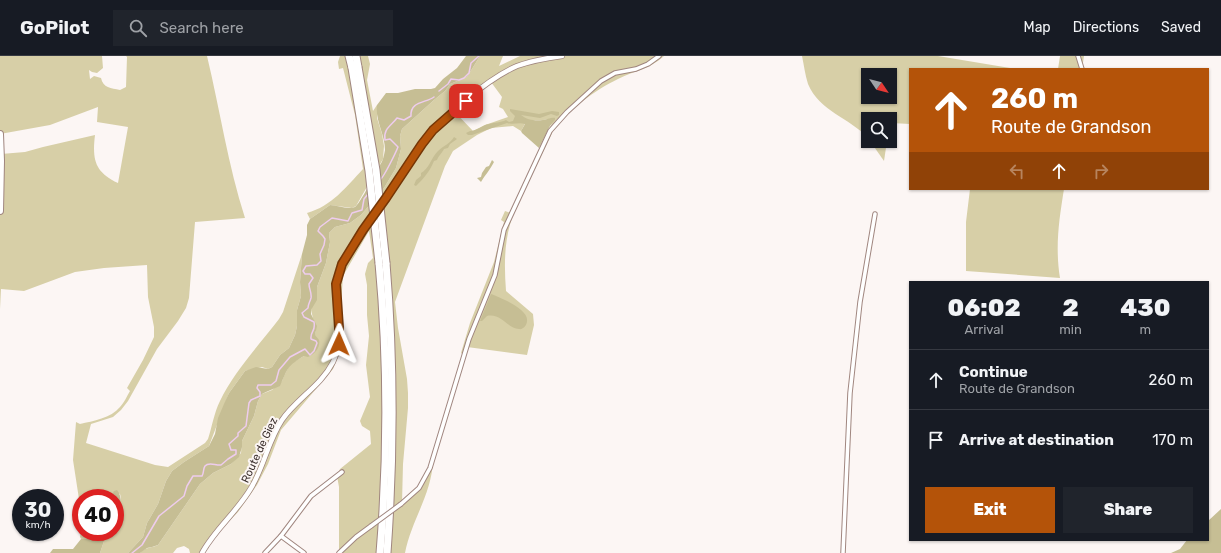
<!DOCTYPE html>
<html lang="en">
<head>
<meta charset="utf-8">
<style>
	:root { --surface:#171b24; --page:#20242c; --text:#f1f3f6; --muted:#9ea1a6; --line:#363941; --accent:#b45309 }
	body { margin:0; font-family:Rubik,sans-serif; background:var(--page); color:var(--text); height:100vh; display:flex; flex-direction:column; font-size:15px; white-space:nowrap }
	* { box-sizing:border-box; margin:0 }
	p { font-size:13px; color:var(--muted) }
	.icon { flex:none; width:22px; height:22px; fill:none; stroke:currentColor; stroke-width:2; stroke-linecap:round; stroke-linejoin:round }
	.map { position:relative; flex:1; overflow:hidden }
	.side { position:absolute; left:909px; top:225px; width:300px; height:260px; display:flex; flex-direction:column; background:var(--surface); border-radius:0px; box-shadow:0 1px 3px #0004 }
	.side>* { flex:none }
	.guide { position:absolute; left:909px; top:12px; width:300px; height:122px; border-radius:0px; box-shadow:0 1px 3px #0004; background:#b45309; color:#fff; overflow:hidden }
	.needle { width:26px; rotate:125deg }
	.buttons { position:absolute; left:861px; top:12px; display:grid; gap:8px }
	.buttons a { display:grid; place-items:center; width:36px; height:36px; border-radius:0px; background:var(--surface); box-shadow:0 1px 3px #0004; font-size:20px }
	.speed { position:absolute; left:12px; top:433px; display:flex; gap:8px; font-size:20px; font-weight:700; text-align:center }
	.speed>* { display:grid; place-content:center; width:52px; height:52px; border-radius:50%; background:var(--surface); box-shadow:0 1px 3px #0004; line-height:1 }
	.speed small { font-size:10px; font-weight:400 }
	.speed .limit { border:6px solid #d22; background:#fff; color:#111 }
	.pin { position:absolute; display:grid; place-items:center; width:34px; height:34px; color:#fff; margin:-17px; border-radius:8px; box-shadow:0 2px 6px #0006 }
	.me { position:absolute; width:44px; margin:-22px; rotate:1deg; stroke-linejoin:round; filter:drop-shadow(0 0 3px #0008) }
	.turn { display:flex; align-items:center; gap:14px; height:84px; padding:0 16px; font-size:18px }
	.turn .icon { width:52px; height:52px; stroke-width:2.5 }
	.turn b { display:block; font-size:28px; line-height:34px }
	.lanes { display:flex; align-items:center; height:38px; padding:0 16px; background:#0003; justify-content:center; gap:20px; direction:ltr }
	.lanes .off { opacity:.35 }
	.eta { display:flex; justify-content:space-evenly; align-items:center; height:68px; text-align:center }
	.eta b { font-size:24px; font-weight:800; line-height:28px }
	.button { display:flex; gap:8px; margin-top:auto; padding:8px 16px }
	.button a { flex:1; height:46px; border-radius:0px; background:var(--accent); color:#fff; font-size:16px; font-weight:800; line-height:46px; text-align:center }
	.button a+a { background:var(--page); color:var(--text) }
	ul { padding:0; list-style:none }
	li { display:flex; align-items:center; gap:12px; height:60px; padding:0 16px; border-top:1px solid var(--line) }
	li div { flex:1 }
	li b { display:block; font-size:15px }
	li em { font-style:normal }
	header { display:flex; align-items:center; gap:24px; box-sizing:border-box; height:56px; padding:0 20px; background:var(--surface); border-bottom:1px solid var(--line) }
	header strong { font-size:19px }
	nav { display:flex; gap:22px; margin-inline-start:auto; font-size:14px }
	.search { width:280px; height:36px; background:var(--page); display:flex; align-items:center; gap:10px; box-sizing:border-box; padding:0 14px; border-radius:0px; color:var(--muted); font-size:15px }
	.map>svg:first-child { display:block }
	.green { fill:#d7cfa7; fill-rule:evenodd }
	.forest { fill:#c6be94 }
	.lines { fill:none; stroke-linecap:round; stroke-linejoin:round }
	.stream { stroke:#eecced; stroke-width:1.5 }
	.minor-casing { stroke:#a0867f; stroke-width:5.5 }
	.tertiary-casing { stroke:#a0867f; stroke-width:6 }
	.primary-casing { stroke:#a0867f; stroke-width:8 }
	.motorway-casing { stroke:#a0867f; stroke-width:9 }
	.minor { stroke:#fff; stroke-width:3.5 }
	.tertiary { stroke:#fff; stroke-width:4.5 }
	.primary { stroke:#fff; stroke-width:6 }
	.motorway { stroke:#fff; stroke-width:7 }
	.minor-bridge-casing { stroke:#a0867f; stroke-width:5.5; stroke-linecap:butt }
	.motorway-bridge-casing { stroke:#a0867f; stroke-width:9; stroke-linecap:butt }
	.minor-bridge { stroke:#fff; stroke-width:3.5 }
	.motorway-bridge { stroke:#fff; stroke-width:7 }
	.route-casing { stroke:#753606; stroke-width:10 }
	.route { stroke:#b45309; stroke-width:7 }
	.labels { text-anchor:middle; stroke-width:4; stroke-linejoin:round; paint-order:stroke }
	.street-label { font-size:11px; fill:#3c312e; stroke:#fcf6f4 }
</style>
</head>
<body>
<header>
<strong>GoPilot</strong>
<div class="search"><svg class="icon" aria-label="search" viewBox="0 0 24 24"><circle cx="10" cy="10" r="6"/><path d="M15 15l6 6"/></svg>Search here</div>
<nav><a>Map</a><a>Directions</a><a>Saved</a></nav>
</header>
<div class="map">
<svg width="1221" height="497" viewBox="0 0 1221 497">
	<rect width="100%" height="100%" fill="#fcf6f4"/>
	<g class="green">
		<path d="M0,0H102L103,12L97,17L92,16L89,14L90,23L94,20L101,22C103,32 111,32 120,34L126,31L127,1L126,0H207C220,54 228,109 245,162L195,166L189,242L186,252L178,265L157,293L128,345L121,354L113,361L91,368L86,387L155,409L168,411L205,387L208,383C212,371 214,357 220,345C234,316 259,289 279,263L283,256L302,198L300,226L301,240L297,254V270L295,279L289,292L280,299L272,311L268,313L262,311L245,315L229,337L209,390L184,406L172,415L166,425L158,448L147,467L143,481L128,497H100L104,485L108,476H115V464L119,457L121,442L120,438L114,436L110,442H81V456L73,404L76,366L80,368C93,365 111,362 120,351C124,347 127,340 130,335L127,332L143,304L154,281V271L148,241L147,209L104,212L75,216L24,235L1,233L0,253ZM98,51L97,66L128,71L118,127C95,116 92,104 95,79L43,91L25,96L1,98L0,78L50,69Z"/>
		<path d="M340,0H368L370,8L367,24L373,55L377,49V62L382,78L384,90L383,103L356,150L352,152L330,149L310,163L307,157C332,150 346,131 363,113L355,59L343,12L339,13L338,6Z"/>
		<path d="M480,0H503L499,10L520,0H664C648,14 636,14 618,23C595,34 568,54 553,75L513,159C504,184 504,208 506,235L533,258L534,269L527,299L467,291L464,299L461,297L470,267L494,206L504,166L501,164L505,155L511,157L541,92L540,91L541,88L555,62L543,64H527L521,75L513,70L491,72L477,79L453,95L445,110L395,246L398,272L407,323L408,337V352L403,408L402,447L419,432L433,404C432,438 411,465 405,497H339V431L337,420L340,413L371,388L370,375L362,370L360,365L370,341L366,309L369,280L367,259V229L365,218L368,207L373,202L369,175L343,220L341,249L343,289L333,313L281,374L268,408L257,429L238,456L214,481L208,493L201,494L200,497H190L189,493L184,490L177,492L173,497H140C145,491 152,492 158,489L200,428L213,417L231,408L241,397L242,385L254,360L258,345L262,338L272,334L282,325L284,320L290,308L304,300L315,281V278L316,275L311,254L316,237L317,231L326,207L330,186L329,177L335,171L350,167L361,159L384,132L396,112L401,93L400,80L402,73L434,44L445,35L450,28L467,21ZM491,26L502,41L499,51L503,53L508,61L485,69L473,75L454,55Z"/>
		<path d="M802,0H938L1016,13H910V68L891,67L890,70V63H868V82C850,62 819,55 808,28C805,19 804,9 802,0ZM868,19H890V41H868Z"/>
		<polygon points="1060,0 1084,0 1082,13 1058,13"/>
		<polygon points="870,85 887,85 884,105"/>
		<path d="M970,133H1064C1059,164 1055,191 1060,222L966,215V166Z"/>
		<polygon points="81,475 91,476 90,483 81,483 80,481"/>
	</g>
	<g class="forest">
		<path d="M466,0H480L467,21L450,28L445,35L434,44L402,73L400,80L401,93L396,112L384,132L361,159L350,167L335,171L329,177L330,186L326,207L317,231V244L311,254V258L317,270L315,279C316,281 318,282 319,284C321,291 314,299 308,301L304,300C287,310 288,312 280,330L266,336L262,338L258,345L254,360L242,385V391L239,401L231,408L213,417L200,428L158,489L152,491L147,492L140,497H128L143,481L147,467L158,448L166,425L172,415L184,406L209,390L215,378L218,362L224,348L229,337L245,315L256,311L268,313L272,311L280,299L289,292L295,279L297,270V254L301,240L300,226L302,198L307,179V169L310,163L330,149C337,149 348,154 355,151C359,149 377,115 380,109C383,105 384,99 385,94C385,78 375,65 377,49L386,37H398L415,33H431L435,32L443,23L457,12Z"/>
		<path d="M510,53L539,58L552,55L559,56V59L557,60L551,58L540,62L521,59C527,64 535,65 543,64C547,64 551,61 555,62V64L550,70L539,92L522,77L521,75L525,68C519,66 513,69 507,67L472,79H468L466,77L470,75C477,75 482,69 489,68C495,66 500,67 506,64L509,66L513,65L515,60L510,55Z"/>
		<path d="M454,81L457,83L450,88L448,92L444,93C442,97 439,99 437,104L434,105C430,115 424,122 416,130L414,129L416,124L421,120V117C429,113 431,102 438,95C443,90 451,87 454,81Z"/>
		<path d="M492,104L494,106C490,114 485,119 481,126L477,122L481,121L482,117L486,111L489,110Z"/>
		<path d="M491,238C499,241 529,253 527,265C527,269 523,274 519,273C507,272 501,257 487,260L482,265H480Z"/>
		<path d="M117,434C124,442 120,456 115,464V442H110L114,435Z"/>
		<polygon points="1221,453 1221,497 1171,497 1180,493 1187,484 1208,484 1208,465"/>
		<polygon points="91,476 108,476 104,485 100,497 50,497 53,493 73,493 81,483 90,483"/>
	</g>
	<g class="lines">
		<g class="stream">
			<polyline points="439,35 448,28 451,23 459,24 464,22 469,17 471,7 479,0"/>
			<path d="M380,124C384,121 396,96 398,91L390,83L385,84C383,73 391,70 397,62L404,64L411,60C410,45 426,47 434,41"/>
			<path d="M132,497L142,489L159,460L184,440L187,430L193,420H202C204,417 203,413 205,410C209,405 216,410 221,409L228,403L236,398V394H231L229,388L238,380V377L246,370L249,347L251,344L260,340V336L257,332L258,329H271L276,325L279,314L290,301L305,293L310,299L314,295L317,287L316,285L311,283C310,275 316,276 314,266L304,261L302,257L308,252C308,248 310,246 311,242C312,237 309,233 309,228L313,222L310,218H305L303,215L306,210L317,209L321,205L320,198L324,189L325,183L323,180L318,175L320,171L332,162L348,165L352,157L362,154L364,143L368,138"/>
		</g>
		<defs>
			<g id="minor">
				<polyline points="1078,0 1082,13"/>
				<polyline points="401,448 419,432 430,412 469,283 495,219 504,174 550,75 567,56 601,25 615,17 636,13 648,8 659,0"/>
				<polyline points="281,480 311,440 342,416"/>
				<polyline points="265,497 281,480 304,497"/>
				<polyline points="339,497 356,481 371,470"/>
				<polyline points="843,497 850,337 860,246 875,158"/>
			</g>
			<path id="tertiary" d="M202,497C215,473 237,456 251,432C264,411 268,385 282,364C296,343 321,330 333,306C347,277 331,248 338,219C340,210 346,201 351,193C362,175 374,159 386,142C399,124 409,105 422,88C442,62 487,23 517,10C531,5 547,2 562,0"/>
			<polyline id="primary" points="0,78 1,105 0,155"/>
			<g id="motorway">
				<polyline points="349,0 352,12"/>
				<polyline points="356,0 358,11"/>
				<path d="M379,207C388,304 388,400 380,497"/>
				<path d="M386,207C394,303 394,400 387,497"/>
			</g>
		</defs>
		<use href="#minor" class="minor-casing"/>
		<use href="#tertiary" class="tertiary-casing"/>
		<use href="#primary" class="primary-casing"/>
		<use href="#motorway" class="motorway-casing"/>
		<use href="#minor" class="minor"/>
		<use href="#tertiary" class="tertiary"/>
		<use href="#primary" class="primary"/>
		<use href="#motorway" class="motorway"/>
		<defs>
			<polyline id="minor-bridge" points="371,470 401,448"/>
			<g id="motorway-bridge">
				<polyline points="358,11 376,114 386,207"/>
				<polyline points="352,12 369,115 379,207"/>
			</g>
		</defs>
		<use href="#minor-bridge" class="minor-bridge-casing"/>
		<use href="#motorway-bridge" class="motorway-bridge-casing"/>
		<use href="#minor-bridge" class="minor-bridge"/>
		<use href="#motorway-bridge" class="motorway-bridge"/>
	</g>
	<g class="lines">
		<defs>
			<polyline id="route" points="339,288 339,272 336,228 342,208 363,174 386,142 422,88 433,74 466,45"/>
		</defs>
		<use href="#route" class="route-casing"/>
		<use href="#route" class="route"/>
	</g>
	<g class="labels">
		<g class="street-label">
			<text transform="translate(259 394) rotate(-65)" y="4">Route de Giez</text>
		</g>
	</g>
</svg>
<div class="buttons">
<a><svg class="needle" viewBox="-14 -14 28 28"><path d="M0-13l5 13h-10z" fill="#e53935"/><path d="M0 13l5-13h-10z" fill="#9ea1a6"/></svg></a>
<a><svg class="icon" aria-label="search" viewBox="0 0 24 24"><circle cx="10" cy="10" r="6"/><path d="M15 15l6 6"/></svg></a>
</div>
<div class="speed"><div>30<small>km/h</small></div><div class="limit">40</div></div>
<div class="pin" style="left:466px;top:45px;background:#d93025"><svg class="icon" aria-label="arrive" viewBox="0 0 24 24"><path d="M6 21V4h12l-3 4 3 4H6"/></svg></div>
<svg class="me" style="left:339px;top:288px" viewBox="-20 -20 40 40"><path d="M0-17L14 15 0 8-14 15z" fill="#b45309" stroke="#fff" stroke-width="4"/></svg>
<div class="guide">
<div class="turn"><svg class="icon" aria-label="ahead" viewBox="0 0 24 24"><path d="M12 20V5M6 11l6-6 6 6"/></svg><div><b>260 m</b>Route de Grandson</div></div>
<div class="lanes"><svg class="icon off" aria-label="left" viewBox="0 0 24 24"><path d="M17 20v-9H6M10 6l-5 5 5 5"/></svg><svg class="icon" aria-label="ahead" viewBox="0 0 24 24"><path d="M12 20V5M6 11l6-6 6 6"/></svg><svg class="icon off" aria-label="right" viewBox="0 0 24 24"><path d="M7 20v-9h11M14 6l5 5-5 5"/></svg></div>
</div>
<section class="side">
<div class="eta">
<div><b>06:02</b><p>Arrival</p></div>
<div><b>2</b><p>min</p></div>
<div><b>430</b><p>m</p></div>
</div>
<ul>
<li><svg class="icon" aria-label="ahead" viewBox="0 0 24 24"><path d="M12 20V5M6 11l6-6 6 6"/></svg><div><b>Continue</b><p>Route de Grandson</p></div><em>260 m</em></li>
<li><svg class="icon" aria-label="arrive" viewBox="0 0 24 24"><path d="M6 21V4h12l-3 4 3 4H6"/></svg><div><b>Arrive at destination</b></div><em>170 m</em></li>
</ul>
<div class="button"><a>Exit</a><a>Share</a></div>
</section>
</div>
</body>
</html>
